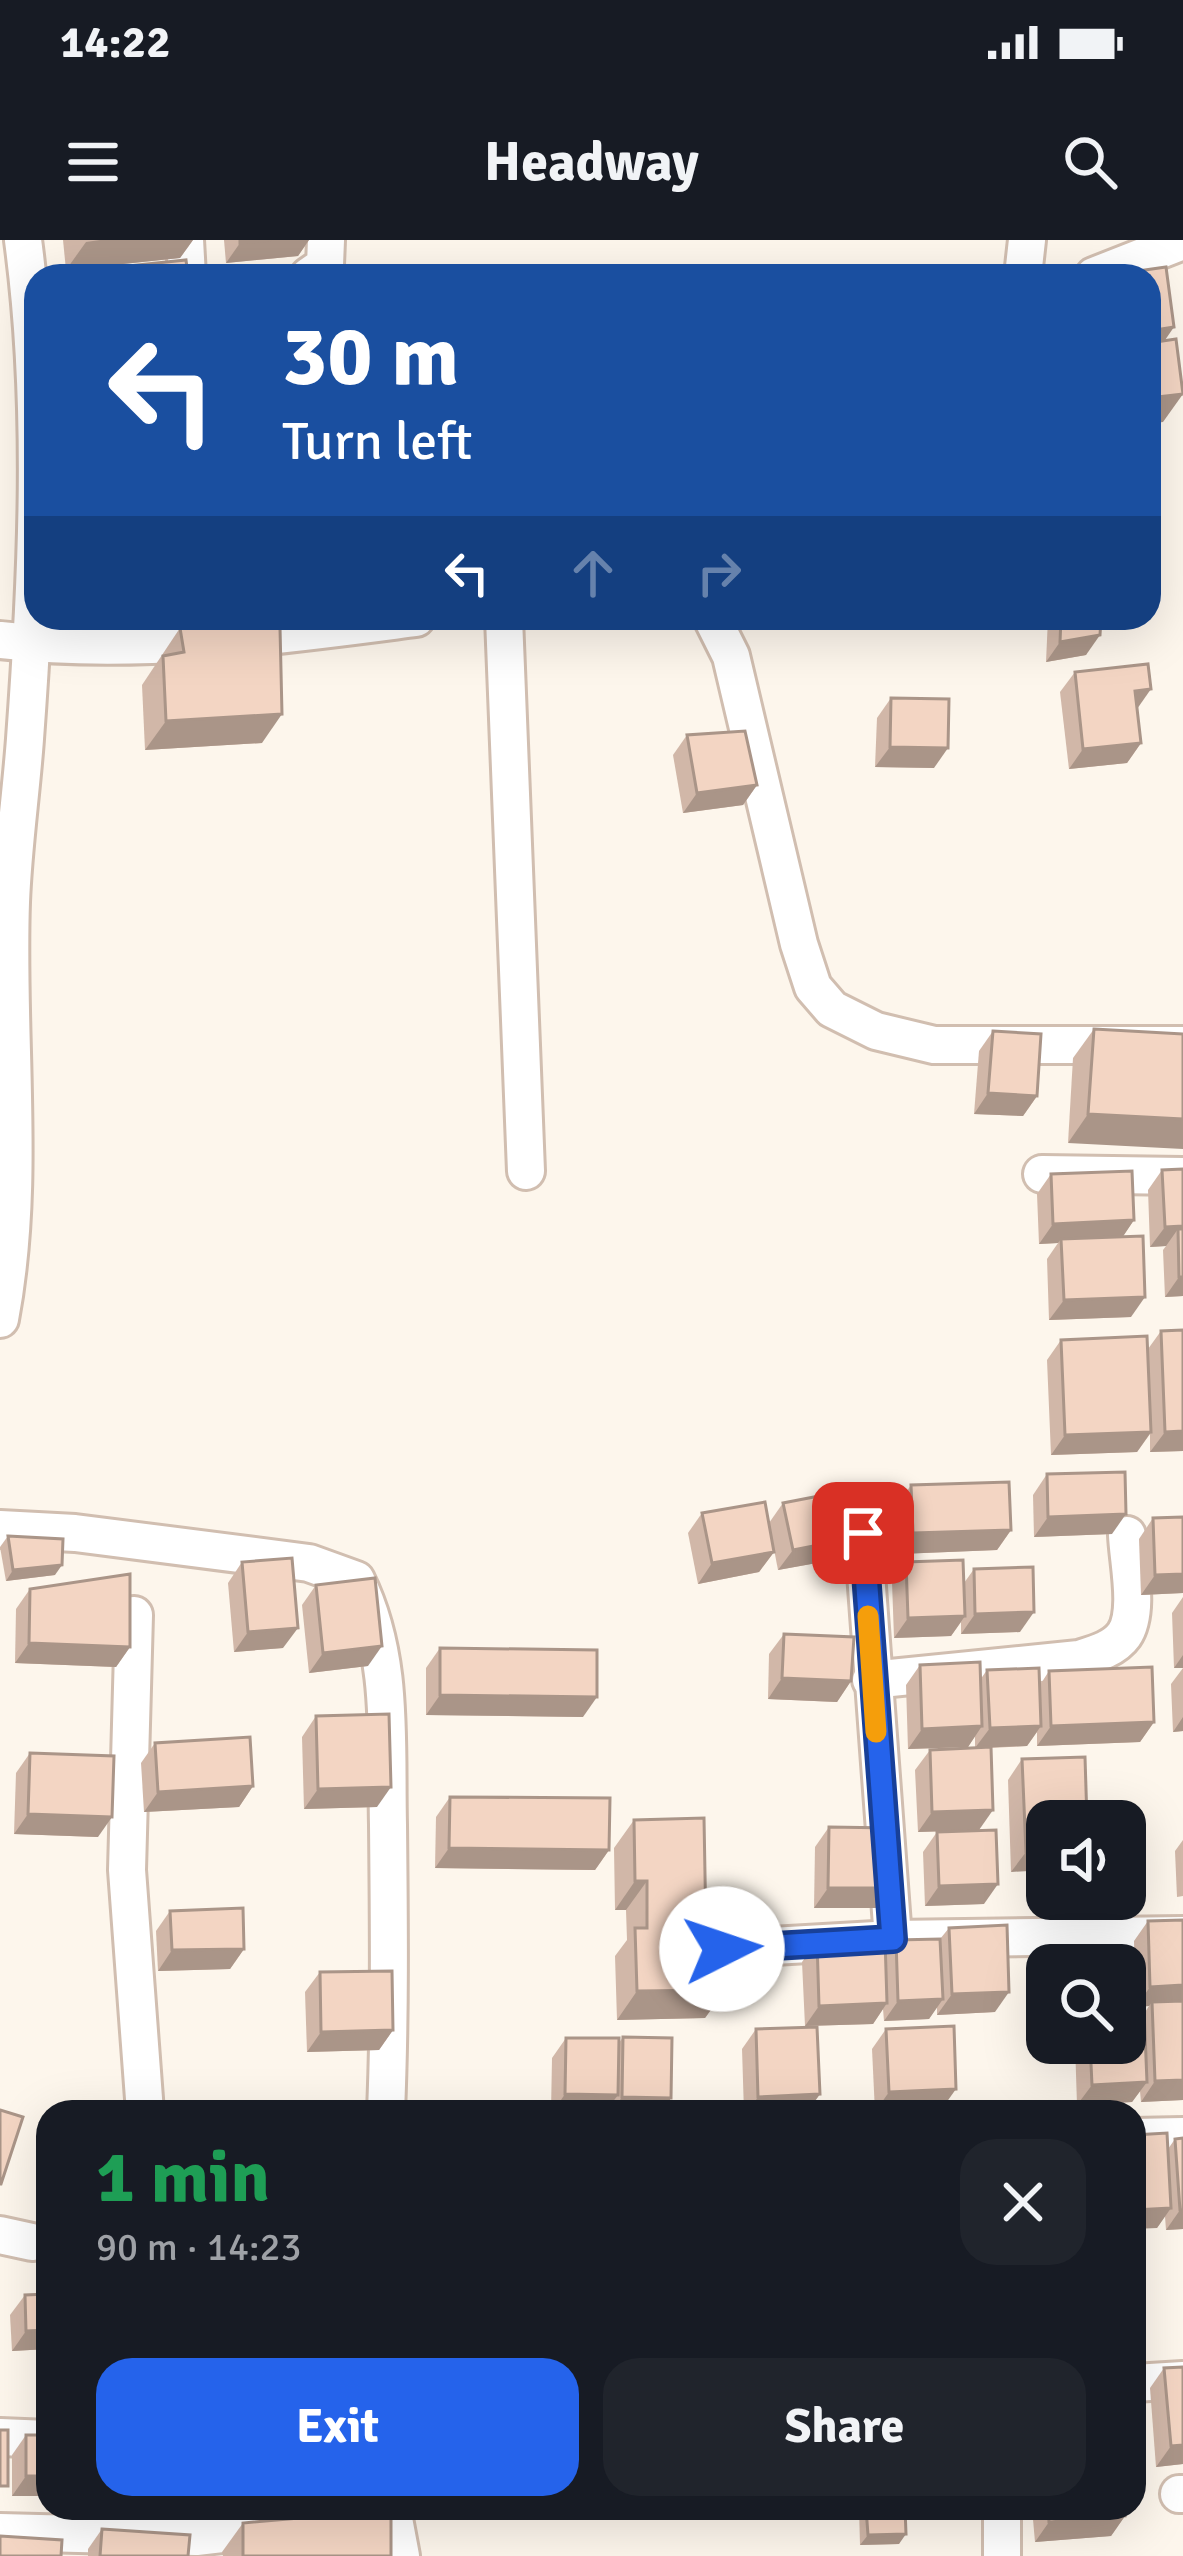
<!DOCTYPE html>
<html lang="en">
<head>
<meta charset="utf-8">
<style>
	:root { --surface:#171b24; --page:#20242c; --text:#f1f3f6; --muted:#9ea1a6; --accent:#2563eb }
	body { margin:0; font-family:Signika,sans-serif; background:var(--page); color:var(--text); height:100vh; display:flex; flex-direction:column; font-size:45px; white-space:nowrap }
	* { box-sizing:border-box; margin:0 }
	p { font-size:39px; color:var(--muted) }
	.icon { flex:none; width:66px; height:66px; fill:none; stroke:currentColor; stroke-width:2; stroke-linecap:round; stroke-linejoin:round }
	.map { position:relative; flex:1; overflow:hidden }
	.sheet { position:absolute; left:36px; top:1860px; width:1110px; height:420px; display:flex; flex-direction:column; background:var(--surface); border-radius:36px; box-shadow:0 12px 48px #0002 }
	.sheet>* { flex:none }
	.hud { position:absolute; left:24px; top:24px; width:1137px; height:366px; border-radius:36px; box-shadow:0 12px 48px #0002; background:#1a4fa0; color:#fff; overflow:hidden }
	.buttons { position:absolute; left:1026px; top:1560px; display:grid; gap:24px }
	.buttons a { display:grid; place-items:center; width:120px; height:120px; border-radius:24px; background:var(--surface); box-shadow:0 12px 48px #0002; font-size:60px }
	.pin { position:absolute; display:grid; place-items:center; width:102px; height:102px; color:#fff; margin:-51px; border-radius:24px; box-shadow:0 6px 18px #0006 }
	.me { position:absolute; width:132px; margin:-66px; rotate:86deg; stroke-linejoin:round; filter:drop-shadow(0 0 9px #0008) }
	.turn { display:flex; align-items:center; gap:42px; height:252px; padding:0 60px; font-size:54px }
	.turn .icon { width:156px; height:156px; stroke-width:2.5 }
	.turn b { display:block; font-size:84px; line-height:102px }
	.lanes { display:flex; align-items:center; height:114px; padding:0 60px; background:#0003; justify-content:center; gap:60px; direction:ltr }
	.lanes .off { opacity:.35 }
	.round { display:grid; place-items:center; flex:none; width:126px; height:126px; border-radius:36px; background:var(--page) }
	.overview { display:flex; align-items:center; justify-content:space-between; height:204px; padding:0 60px }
	h1 { font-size:72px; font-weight:800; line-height:90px; color:#1e9e55 }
	.button { display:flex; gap:24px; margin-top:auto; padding:24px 60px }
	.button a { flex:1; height:138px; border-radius:36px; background:var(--accent); color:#fff; font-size:48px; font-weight:800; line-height:138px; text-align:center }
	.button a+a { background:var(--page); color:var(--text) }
	.status { display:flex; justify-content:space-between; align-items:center; height:84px; padding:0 60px; background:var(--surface); direction:ltr }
	.status svg { height:33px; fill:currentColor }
	header { display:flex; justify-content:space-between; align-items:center; height:156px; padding:0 60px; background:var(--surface); font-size:54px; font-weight:800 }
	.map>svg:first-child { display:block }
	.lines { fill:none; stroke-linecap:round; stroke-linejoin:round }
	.street-casing { stroke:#d1beb0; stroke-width:42 }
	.street { stroke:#fff; stroke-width:36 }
	.wall { fill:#d1b7a8 }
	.shaded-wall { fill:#aa9588 }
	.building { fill:#f3d5c3; stroke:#aa9588; stroke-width:3 }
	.route-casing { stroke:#184099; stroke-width:30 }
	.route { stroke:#2563eb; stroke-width:21 }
	.slow { stroke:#f59e0b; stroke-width:21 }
</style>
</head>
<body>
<div class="status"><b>14:22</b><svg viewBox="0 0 49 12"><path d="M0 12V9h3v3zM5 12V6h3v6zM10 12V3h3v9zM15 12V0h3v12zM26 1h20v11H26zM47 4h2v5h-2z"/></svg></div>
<header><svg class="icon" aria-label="menu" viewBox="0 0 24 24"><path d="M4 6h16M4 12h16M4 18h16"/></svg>Headway<svg class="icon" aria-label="search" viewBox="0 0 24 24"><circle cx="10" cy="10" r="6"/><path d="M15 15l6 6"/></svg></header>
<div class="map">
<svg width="1183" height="2316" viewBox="0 0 1183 2316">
	<rect width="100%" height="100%" fill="#fdf6ec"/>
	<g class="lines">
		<defs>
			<g id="street">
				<polyline points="185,0 187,36"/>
				<polyline points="309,36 325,25 326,0"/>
				<polyline points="1023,36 1027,0"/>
				<polyline points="1094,36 1183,1"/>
				<polyline points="504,378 526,931"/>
				<polyline points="712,378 731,416 799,704 813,747 832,769 876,791 934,805 1183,805"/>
				<path d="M0,400C139,416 278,396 416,378"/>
				<polyline points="1042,934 1183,936"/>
				<path d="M0,1079C26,942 6,801 11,662C13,608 21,554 25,499C37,335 45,164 23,0"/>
				<path d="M0,1289L75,1293L309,1323L356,1340C394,1417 386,1500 388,1585C389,1681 390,1776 386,1872"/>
				<polyline points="863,1293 893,1699"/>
				<polyline points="134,1375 127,1630 145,1872"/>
				<path d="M871,1440L1079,1419C1095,1414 1114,1409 1124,1395C1140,1372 1128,1322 1127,1295"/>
				<polyline points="721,1709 893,1699 1183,1695"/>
				<polyline points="1134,1897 1183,1896"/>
				<polyline points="0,1995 32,2002"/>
				<polyline points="1134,2143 1183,2140"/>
				<polyline points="0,2197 48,2199"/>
				<polyline points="1179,2254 1183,2254"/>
				<polyline points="392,2268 401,2316"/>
				<polyline points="0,2292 196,2297 282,2287"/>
				<polyline points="1002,2316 1002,2268"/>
			</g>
		</defs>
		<use href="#street" class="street-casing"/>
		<use href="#street" class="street"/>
	</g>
	<g class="wall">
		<polygon points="63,0 193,0 180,18 66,30"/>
		<polygon points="224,0 309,0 298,16 226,23"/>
		<polygon points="1048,378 1101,378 1086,415 1046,422"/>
		<polygon points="180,388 262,503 145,510 142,445"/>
		<polygon points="1075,432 1137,469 1141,503 1127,523 1069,529 1060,452"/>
		<polygon points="891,458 934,528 875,527 877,478"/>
		<polygon points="687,495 757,545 743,565 683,573 673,515"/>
		<polygon points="1094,789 1183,794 1068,903 1073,818"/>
		<polygon points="993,791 1037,856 1023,876 974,874 979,811"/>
		<polygon points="1183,929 1183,1056 1165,1057 1163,1010 1166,1006 1150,1007 1148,950 1162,930"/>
		<polygon points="1051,934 1134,980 1122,997 1131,1077 1049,1080 1047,1019 1058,1003 1039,1004 1037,954"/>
		<polygon points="1161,1091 1183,1211 1150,1212 1150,1194 1137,1212 1051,1215 1047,1120 1061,1100 1148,1109"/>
		<polygon points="1047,1234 1112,1294 1034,1297 1033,1255"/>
		<polygon points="911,1245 1011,1290 997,1310 899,1314 897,1266"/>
		<polygon points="783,1263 850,1317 778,1330 769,1283"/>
		<polygon points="702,1273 774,1312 759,1332 698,1344 688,1293"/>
		<polygon points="1153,1278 1183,1353 1141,1355 1139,1299"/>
		<polygon points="8,1296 55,1335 6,1341 0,1307"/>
		<polygon points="242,1322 283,1408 234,1412 228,1343"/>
		<polygon points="906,1322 964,1343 974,1329 1020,1392 961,1394 961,1382 951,1396 894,1398 892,1342"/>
		<polygon points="316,1345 368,1426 309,1433 302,1365"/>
		<polygon points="30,1349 130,1407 116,1427 15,1423 16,1369"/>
		<polygon points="1183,1357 1183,1491 1173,1492 1171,1444 1183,1428 1174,1428 1172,1373"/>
		<polygon points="784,1394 851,1441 837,1462 768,1459 769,1414"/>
		<polygon points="440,1408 583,1477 426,1475 426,1428"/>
		<polygon points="920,1425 980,1440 987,1430 1040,1445 1049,1431 1154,1482 1140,1502 1037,1506 1037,1492 1027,1506 991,1508 979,1590 918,1592 915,1530 930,1510 975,1508 975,1496 968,1507 908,1509 906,1445"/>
		<polygon points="316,1476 377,1567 304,1569 302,1497"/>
		<polygon points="155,1503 253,1546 239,1567 144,1572 141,1523"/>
		<polygon points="30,1513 98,1597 14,1594 16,1533"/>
		<polygon points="1022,1519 1087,1581 1011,1632 1008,1540"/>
		<polygon points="450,1557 609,1610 595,1630 435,1628 436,1577"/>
		<polygon points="634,1580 706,1690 725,1750 705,1778 617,1780 615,1716 627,1700 626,1670 615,1670 614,1608"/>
		<polygon points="829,1587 890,1648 876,1668 814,1668 815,1607"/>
		<polygon points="937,1592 984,1664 925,1666 923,1612"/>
		<polygon points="1183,1600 1183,1656 1177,1657 1175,1611"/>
		<polygon points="170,1671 244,1709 230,1729 158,1731 156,1691"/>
		<polygon points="1148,1681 1183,1860 1141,1862 1140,1851 1132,1862 1077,1865 1075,1803 1125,1803 1149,1766 1136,1767 1134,1701"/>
		<polygon points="949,1688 995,1772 937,1775 937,1767 929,1779 884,1781 883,1769 873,1784 805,1786 802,1722 817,1701 885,1715 896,1700 940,1699"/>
		<polygon points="320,1732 393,1790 379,1810 307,1812 305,1752"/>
		<polygon points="756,1789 820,1854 807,1872 744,1872 742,1809"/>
		<polygon points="886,1789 941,1870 875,1872 872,1809"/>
		<polygon points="623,1797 671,1858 662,1872 608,1872 608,1869 605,1872 551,1872 552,1818 566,1798 619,1803"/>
		<polygon points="1183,1898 1183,1989 1166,1990 1165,1976 1157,1988 1168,1909 1175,1899"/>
		<polygon points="25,2055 48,2109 12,2111 10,2075"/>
		<polygon points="1164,2128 1183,2224 1156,2227 1150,2148"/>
		<polygon points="26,2195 48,2195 48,2256 12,2256 12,2215"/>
		<polygon points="859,2268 905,2268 899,2304 860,2305"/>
		<polygon points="1032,2268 1124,2268 1125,2276 1111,2296 1035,2302"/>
		<polygon points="243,2283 391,2316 223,2316 222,2312"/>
		<polygon points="102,2289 188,2316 88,2316 88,2309"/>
	</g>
	<g class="shaded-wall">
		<polygon points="100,0 193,0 180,18 66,30 86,2"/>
		<polygon points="271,0 309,0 298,16 226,23 240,3"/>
		<polygon points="1174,87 1154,116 1149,116 1149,91"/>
		<polygon points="1183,154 1163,182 1149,184 1149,158"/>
		<polygon points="1100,395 1086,415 1046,422 1060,402"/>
		<polygon points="1151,449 1137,469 1135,451"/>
		<polygon points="282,474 262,503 145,510 166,481"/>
		<polygon points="1141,503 1127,523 1069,529 1083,509"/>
		<polygon points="890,507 948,508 934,528 875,527"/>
		<polygon points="757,545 743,565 683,573 697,553"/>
		<polygon points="988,853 1037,856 1023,876 974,874"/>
		<polygon points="1088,874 1183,879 1183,909 1068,903"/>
		<polygon points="1134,980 1120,1001 1061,999 1058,1003 1039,1004 1053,984"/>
		<polygon points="1183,986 1183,1006 1178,989 1166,1006 1150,1007 1165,987"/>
		<polygon points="1179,1037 1183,1037 1183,1056 1165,1057"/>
		<polygon points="1145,1057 1131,1077 1049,1080 1064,1060"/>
		<polygon points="1183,1191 1183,1211 1150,1212 1165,1192"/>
		<polygon points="1151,1192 1137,1212 1051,1215 1065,1195"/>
		<polygon points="1126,1274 1112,1294 1034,1297 1048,1277"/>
		<polygon points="1011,1290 997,1310 899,1314 913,1293"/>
		<polygon points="865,1296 850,1317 778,1330 793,1310"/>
		<polygon points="774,1312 759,1332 698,1344 712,1323"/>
		<polygon points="62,1325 55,1335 6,1341 13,1330"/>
		<polygon points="1183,1334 1183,1353 1141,1355 1155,1335"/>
		<polygon points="1034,1372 1020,1392 961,1394 975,1374"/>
		<polygon points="965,1376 951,1396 894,1398 908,1378"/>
		<polygon points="298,1388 283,1408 234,1412 248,1392"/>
		<polygon points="29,1403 130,1407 116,1427 15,1423"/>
		<polygon points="382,1406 368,1426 309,1433 323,1413"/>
		<polygon points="1183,1415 1183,1428 1174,1428"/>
		<polygon points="782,1438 851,1441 837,1462 768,1459"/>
		<polygon points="440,1455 597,1457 583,1477 426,1475"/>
		<polygon points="1183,1477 1183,1491 1173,1492"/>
		<polygon points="1154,1482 1140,1502 1037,1506 1051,1486"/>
		<polygon points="982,1486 968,1507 908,1509 922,1489"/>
		<polygon points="1041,1486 1027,1506 975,1508 990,1488"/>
		<polygon points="253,1546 239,1567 144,1572 158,1552"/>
		<polygon points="391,1547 377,1567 304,1569 318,1549"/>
		<polygon points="993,1570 979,1590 918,1592 932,1572"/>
		<polygon points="28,1574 112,1577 98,1597 14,1594"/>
		<polygon points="449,1608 609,1610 595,1630 435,1628"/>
		<polygon points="1047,1611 1047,1630 1011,1632 1026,1612"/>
		<polygon points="635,1641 647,1641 626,1670 615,1670"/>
		<polygon points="998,1644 984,1664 925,1666 939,1646"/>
		<polygon points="828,1648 890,1648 876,1668 814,1668"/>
		<polygon points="244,1709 230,1729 158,1731 172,1710"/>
		<polygon points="1183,1745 1183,1765 1152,1762 1149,1766 1136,1767 1150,1747"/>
		<polygon points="725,1750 705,1778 617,1780 637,1751"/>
		<polygon points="1009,1752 995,1772 937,1775 952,1754"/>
		<polygon points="943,1759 929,1779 884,1781 898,1761"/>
		<polygon points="887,1763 873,1784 805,1786 819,1766"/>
		<polygon points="393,1790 379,1810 307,1812 321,1792"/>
		<polygon points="1183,1840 1183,1860 1141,1862 1155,1841"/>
		<polygon points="1147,1842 1132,1862 1077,1865 1092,1845"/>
		<polygon points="956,1849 941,1870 875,1872 889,1852"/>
		<polygon points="565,1854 618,1855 605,1872 553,1872"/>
		<polygon points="820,1854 807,1872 748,1872 758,1857"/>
		<polygon points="622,1857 671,1858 662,1872 612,1872"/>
		<polygon points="1171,1968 1157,1988 1134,1989 1134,1970"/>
		<polygon points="1180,1970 1183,1970 1183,1989 1166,1990"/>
		<polygon points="48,2090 48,2109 12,2111 26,2091"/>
		<polygon points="1183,2205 1183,2224 1156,2227 1171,2206"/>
		<polygon points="26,2236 48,2236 48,2256 12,2256"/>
		<polygon points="128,2268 201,2268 200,2270 127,2269"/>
		<polygon points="1125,2276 1111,2296 1035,2302 1049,2282"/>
		<polygon points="906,2294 899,2304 860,2305 868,2295"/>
	</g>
	<g class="building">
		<polygon points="240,0 271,0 240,3"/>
		<polygon points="186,20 188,36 80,36 80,31"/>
		<polygon points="1166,27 1174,87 1149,91 1149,36 1103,36"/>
		<polygon points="1176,99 1183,154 1149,158 1149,103"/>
		<polygon points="1061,378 1101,378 1100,395 1060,402"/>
		<polygon points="180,388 280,388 282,474 166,481 163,416 184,412"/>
		<polygon points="1148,424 1151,449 1135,451 1141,503 1083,509 1075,432"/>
		<polygon points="891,458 949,459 948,508 890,507"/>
		<polygon points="745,491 757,545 697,553 687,495"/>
		<polygon points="1094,789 1183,794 1183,879 1088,874"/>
		<polygon points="993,791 1041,794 1037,856 988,853"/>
		<polygon points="1183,929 1183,986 1165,987 1162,930"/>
		<polygon points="1132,931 1134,980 1053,984 1051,934"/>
		<polygon points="1178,989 1183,989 1183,1037 1179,1037"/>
		<polygon points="1143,996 1145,1057 1064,1060 1061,999"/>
		<polygon points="1183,1090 1183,1191 1165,1192 1161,1091"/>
		<polygon points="1147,1096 1151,1192 1065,1195 1061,1100"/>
		<polygon points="1125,1232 1126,1274 1048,1277 1047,1234"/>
		<polygon points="1009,1242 1011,1290 913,1293 911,1245"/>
		<polygon points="855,1249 865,1296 793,1310 783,1263"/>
		<polygon points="765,1262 774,1312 712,1323 702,1273"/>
		<polygon points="1183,1277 1183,1334 1155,1335 1153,1278"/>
		<polygon points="8,1296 63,1299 62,1325 13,1330"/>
		<polygon points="292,1318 298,1388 248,1392 242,1322"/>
		<polygon points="963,1320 965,1376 908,1378 906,1322"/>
		<polygon points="1033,1327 1034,1372 975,1374 974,1329"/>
		<polygon points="130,1334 130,1407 29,1403 30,1349"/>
		<polygon points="375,1338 382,1406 323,1413 316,1345"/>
		<polygon points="784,1394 854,1397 851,1441 782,1438"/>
		<polygon points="440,1408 597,1410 597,1457 440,1455"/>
		<polygon points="980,1422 982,1486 922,1489 920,1425"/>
		<polygon points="1152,1427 1154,1482 1051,1486 1049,1431"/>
		<polygon points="1039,1428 1041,1486 990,1488 987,1430"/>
		<polygon points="389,1474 391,1547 318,1549 316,1476"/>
		<polygon points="250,1497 253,1546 158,1552 155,1503"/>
		<polygon points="991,1507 993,1570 932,1572 930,1510"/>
		<polygon points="30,1513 114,1516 112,1577 28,1574"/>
		<polygon points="1085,1517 1087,1581 1047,1581 1047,1611 1026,1612 1022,1519"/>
		<polygon points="450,1557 610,1558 609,1610 449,1608"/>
		<polygon points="704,1578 706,1690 724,1689 725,1750 637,1751 635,1688 647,1688 647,1641 635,1641 634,1580"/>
		<polygon points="829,1587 891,1588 890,1648 828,1648"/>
		<polygon points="996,1590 998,1644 939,1646 937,1592"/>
		<polygon points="243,1668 244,1709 172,1710 170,1671"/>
		<polygon points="1183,1680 1183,1745 1150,1747 1148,1681"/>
		<polygon points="1007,1685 1009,1752 952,1754 949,1688"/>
		<polygon points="885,1699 887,1763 819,1766 817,1701"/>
		<polygon points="940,1699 943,1759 898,1761 896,1700"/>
		<polygon points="392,1731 393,1790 321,1792 320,1732"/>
		<polygon points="1183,1761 1183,1840 1155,1841 1152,1762"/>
		<polygon points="1144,1769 1147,1842 1092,1845 1090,1803 1125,1803 1125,1770"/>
		<polygon points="954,1786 956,1849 889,1852 886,1789"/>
		<polygon points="817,1787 820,1854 758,1857 756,1789"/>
		<polygon points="623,1797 672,1798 671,1858 622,1857"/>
		<polygon points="566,1798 619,1798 618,1855 565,1854"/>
		<polygon points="202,1864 318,1872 201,1872"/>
		<polygon points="0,1870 23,1877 1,1944 0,1944"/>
		<polygon points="1167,1893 1171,1968 1134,1970 1134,1895"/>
		<polygon points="1183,1898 1183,1970 1180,1970 1175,1899"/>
		<polygon points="48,2054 48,2090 26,2091 25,2055"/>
		<polygon points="1183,2127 1183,2205 1171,2206 1164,2128"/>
		<rect x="0" y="2190" width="8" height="56"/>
		<rect x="26" y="2195" width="22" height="41"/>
		<polygon points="866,2268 905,2268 906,2294 868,2295"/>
		<polygon points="1048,2268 1124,2268 1125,2276 1049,2282"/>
		<polygon points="391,2270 391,2316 243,2316 243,2283"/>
		<polygon points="102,2289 190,2295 188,2316 100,2316"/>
		<polygon points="0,2296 62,2300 61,2316 0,2316"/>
	</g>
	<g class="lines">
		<defs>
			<polyline id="route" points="722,1709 893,1699 863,1293"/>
		</defs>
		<use href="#route" class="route-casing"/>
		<use href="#route" class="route"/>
		<polyline class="slow" points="868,1376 876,1492"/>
	</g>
</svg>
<div class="buttons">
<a><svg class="icon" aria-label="sound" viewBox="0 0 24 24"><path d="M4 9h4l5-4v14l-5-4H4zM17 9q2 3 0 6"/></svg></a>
<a><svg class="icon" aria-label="search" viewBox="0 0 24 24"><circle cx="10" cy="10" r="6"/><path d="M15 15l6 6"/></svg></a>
</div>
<div class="pin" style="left:863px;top:1293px;background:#d93025"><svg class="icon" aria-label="arrive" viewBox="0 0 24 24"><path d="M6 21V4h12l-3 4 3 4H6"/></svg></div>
<svg class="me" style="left:722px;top:1709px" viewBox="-20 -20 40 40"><circle r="19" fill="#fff"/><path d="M0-13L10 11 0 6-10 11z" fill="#2563eb"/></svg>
<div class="hud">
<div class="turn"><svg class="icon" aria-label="left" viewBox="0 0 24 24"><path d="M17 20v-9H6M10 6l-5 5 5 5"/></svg><div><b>30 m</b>Turn left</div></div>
<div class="lanes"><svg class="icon" aria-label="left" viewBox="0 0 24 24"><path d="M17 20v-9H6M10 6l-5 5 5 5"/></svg><svg class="icon off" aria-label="ahead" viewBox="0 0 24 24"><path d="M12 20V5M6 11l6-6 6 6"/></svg><svg class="icon off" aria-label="right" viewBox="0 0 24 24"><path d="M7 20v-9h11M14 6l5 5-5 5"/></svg></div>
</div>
<section class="sheet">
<div class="overview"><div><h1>1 min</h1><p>90 m · 14:23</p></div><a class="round"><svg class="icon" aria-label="close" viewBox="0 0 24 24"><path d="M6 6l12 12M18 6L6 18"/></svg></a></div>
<div class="button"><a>Exit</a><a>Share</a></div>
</section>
</div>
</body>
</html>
